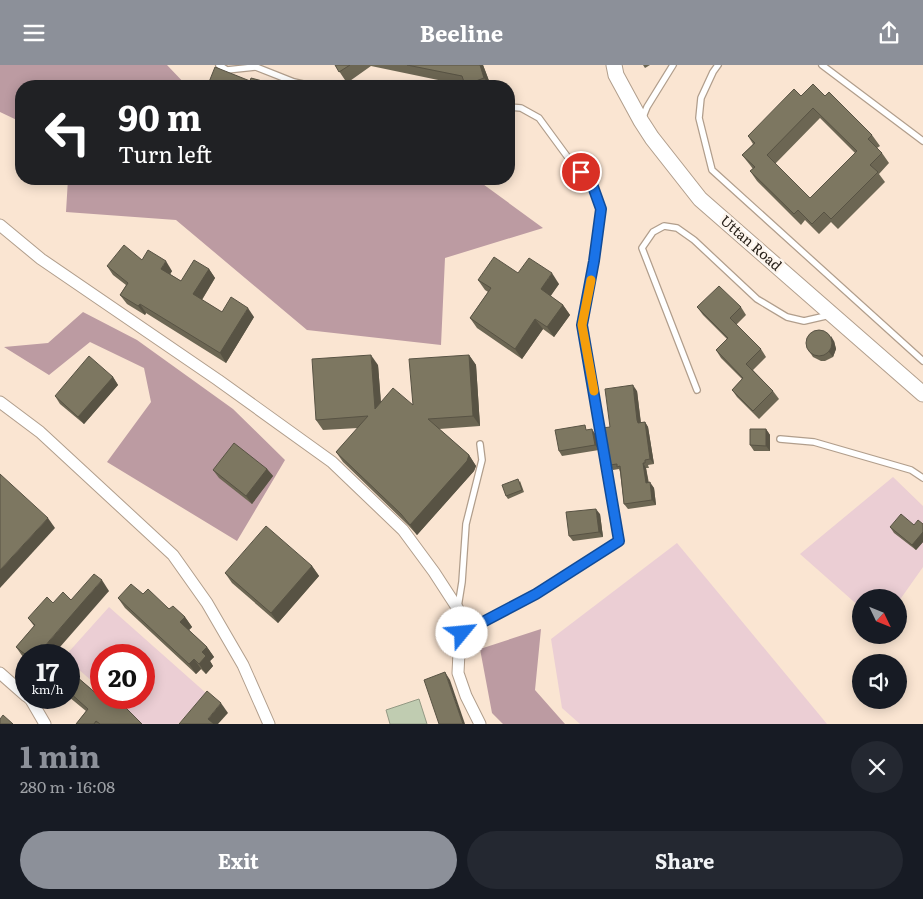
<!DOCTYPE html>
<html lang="en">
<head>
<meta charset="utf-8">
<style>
	:root { --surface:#171b24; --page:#242831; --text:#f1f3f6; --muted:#9ea1a6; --accent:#8c9099 }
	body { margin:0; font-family:Literata,serif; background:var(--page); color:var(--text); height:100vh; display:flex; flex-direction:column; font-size:19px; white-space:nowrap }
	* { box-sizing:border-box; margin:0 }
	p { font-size:16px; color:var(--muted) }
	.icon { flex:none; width:28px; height:28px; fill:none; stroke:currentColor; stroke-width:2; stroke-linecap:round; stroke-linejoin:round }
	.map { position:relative; height:659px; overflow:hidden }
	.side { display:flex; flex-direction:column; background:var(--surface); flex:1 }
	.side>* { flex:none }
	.banner { position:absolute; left:15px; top:15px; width:500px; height:105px; border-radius:20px; box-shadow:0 2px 12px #0003; background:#202124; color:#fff; overflow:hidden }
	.needle { width:32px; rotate:133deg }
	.fabs { position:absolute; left:852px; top:524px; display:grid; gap:10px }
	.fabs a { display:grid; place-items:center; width:55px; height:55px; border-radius:50%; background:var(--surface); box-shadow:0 2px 12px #0003; font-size:25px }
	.speed { position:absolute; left:15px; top:579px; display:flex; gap:10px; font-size:25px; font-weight:700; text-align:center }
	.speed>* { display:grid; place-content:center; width:65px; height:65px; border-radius:50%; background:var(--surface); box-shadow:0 2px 12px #0003; line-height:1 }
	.speed small { font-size:12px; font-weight:400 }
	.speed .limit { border:8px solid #d22; background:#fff; color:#111 }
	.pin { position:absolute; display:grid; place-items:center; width:42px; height:42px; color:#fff; margin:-21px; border:2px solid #fff; border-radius:50%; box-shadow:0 1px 5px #0007 }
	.me { position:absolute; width:55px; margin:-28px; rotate:62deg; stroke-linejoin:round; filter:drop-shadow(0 0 4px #0008) }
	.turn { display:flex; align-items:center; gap:18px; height:105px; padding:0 20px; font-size:22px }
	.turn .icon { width:65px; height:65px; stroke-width:2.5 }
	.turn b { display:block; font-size:35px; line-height:42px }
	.round { display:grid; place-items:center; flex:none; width:52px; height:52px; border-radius:26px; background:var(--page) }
	.summary { display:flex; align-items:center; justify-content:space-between; height:85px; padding:0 20px }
	h1 { font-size:30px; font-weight:700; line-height:38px; color:var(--accent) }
	.primary-button { display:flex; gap:10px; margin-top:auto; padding:10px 20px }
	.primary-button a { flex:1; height:58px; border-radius:30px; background:var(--accent); color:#fff; font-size:20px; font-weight:700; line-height:58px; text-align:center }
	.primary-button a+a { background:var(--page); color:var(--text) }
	header { display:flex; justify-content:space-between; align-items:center; height:65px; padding:0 20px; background:var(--accent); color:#fff; font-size:22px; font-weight:700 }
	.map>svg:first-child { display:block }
	.green { fill:#ebced4 }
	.forest { fill:#bc9ba2 }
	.water { fill:#c0ccb1; stroke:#929883 }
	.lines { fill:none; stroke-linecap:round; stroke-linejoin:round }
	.service-casing { stroke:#b19e8c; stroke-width:8 }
	.minor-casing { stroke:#b19e8c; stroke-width:13 }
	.secondary-casing { stroke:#b19e8c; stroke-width:17 }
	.service { stroke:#fff; stroke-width:5.5 }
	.minor { stroke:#fff; stroke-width:11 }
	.secondary { stroke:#fff; stroke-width:15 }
	.wall { fill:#6c6653; fill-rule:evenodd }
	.shaded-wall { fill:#585344 }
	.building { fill:#7d7761; stroke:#585344; fill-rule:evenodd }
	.route-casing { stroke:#114b97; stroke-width:12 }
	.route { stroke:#1a73e8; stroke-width:9 }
	.slow { stroke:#f59e0b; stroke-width:9 }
	.labels { text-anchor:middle; stroke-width:5; stroke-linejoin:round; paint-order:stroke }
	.street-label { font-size:14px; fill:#272019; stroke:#fdf5ed }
</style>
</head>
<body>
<header><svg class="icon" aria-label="menu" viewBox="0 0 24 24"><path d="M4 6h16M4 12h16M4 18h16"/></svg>Beeline<svg class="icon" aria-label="share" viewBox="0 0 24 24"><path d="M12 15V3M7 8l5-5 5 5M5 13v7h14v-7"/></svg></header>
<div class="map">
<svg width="923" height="659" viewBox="0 0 923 659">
	<rect width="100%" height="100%" fill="#fae5d2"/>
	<g class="green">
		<polygon points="893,412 923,441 923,502 899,536 899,532 861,532 861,543 800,489"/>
		<polygon points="677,478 827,659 580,659 562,643 551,574"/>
		<polygon points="109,542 206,628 178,659 140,659 110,633 144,632 144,590 101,590 101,624 69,596 69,590 66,590"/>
	</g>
	<g class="forest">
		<polygon points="0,0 167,0 187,21 21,21 21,57 0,47"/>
		<polygon points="68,114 476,114 543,163 445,193 441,280 307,265 176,155 66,147"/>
		<polygon points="83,247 137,275 233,344 285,395 237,476 107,397 151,337 144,303 90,277 49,310 4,282 48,278"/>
		<polygon points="541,564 535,625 565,659 503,659 492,648 480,584"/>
	</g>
	<polygon class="water" points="419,634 427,659 390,659 386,645"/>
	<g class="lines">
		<defs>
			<g id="service">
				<polyline points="219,0 227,5 255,2"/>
				<polyline points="251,0 294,17 312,21"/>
				<polyline points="718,0 713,7 701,33 699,53 712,105 923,296"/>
				<polyline points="822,0 923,76"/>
				<polyline points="643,52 647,42 673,0"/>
				<polyline points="697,325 642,183 653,167 664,161 677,163 694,175 757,234 787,252 804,256 830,250"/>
				<polyline points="780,374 814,377 911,405 923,413"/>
				<polyline points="458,542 462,517 466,459 482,395 480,379"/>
				<polyline points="462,568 536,529 619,477 582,260 594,196 601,144 591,116 572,98 539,53 521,43 509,42"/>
			</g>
			<g id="minor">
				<polyline points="0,160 41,194 218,315 332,397 403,465 434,507 458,544 462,568 459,587 458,608 466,631 480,659"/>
				<polyline points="0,337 40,367 173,490 207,538 243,600 269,659"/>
				<polyline points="0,608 26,631"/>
				<polyline points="28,632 31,635 45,659"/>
			</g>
			<polyline id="secondary" points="614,0 616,10 641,56 652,73 700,134 923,329"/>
		</defs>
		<use href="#service" class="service-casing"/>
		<use href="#minor" class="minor-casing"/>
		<use href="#secondary" class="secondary-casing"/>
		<use href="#service" class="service"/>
		<use href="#minor" class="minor"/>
		<use href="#secondary" class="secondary"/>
	</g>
	<g class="wall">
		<polygon points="335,0 483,0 491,21 467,21 371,1 347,18"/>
		<polygon points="643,0 650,0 645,3"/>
		<polygon points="250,16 272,21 211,21 209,17"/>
		<path d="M801,31H825L872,70L880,81L877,83L882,88L889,98L879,109L885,117L838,164L831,157L819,169L805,155L801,160L757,116L750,106L753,104L750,100L742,90L753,79L748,71ZM820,53L855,88L810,133L775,99Z"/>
		<polygon points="142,195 172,206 170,209 181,216 209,204 215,213 202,235 222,247 254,252 226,298 146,248 145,250 127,239 120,230 126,220 113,210 107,201"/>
		<polygon points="518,208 559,219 550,231 563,240 570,250 554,272 543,264 522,294 477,263 470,253 488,227 485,225 478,215"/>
		<polygon points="697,242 741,242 746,250 736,260 761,284 766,292 753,305 773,326 779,334 759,354 737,332 732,325 742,314 721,293 716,285 727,274 703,250"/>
		<polygon points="834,276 836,284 833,292 825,296 821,296 813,292 809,286"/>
		<polygon points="469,290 476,300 480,361 439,364 469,390 476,401 474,406 417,470 408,460 343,397 336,387 358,363 323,365 316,355 378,300 381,337 413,340"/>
		<polygon points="113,312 118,320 84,359 60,339 55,331"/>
		<polygon points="637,326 641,358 645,357 648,362 654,399 648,400 649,403 646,403 649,418 654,423 656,440 628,444 624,439 620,407 619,404 613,405 610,400 607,383 604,378 610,362"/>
		<polygon points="766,364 770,370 770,386 754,386 750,380"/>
		<polygon points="588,365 596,370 599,385 562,391 559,386"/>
		<polygon points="267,404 273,411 252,439 219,413 213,405"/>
		<polygon points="520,416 524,427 508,434 506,431"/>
		<polygon points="600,449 603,472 573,476 569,471"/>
		<polygon points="923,459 923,477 916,485 894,468 890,462"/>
		<polygon points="312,501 319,511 278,558 232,518 225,508"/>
		<polygon points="109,526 26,590 26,594 23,592 16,582 34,561 28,553 53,538 71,535"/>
		<polygon points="143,529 185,552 192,562 189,565 207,582 214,592 210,596 213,601 206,609 201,604 196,609 125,543 118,533"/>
		<polygon points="69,605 106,637 142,659 76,659 86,646 69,632"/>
	</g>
	<g class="shaded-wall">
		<polygon points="480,0 483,0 491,21 484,13"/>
		<polygon points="166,196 172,206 168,213 161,204"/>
		<polygon points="209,204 215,213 199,239 193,229"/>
		<polygon points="552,208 559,219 548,235 541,224"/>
		<polygon points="140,239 146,248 145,250 138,241"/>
		<polygon points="563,240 570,250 554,272 547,262"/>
		<polygon points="248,243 254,252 226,298 220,288"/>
		<polygon points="535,254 543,264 522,294 515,284"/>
		<polygon points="831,271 834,276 836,284 833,292 829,287"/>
		<polygon points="371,290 378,300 382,354 375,344"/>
		<polygon points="469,290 476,300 480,361 473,351"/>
		<polygon points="113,312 118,320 84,359 78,352"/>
		<polygon points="633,320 637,326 641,360 638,358 637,355"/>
		<polygon points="645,357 648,362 654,399 650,394"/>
		<polygon points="592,364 596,370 599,385 595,380"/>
		<polygon points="766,364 770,370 770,386 766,381"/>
		<polygon points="469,390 476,401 474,406 417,470 410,460"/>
		<polygon points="643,398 646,403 649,423 646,418"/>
		<polygon points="267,404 273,411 252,439 246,431"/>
		<polygon points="650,417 654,423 656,440 652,435"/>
		<polygon points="596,444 600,449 603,472 599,467"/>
		<polygon points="48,453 55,463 0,523 0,505"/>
		<polygon points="923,467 923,477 916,485 912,480"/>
		<polygon points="312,501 319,511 278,558 271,548"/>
		<polygon points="102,515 109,526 53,590 48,590 43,583"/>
		<polygon points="185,552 192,562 187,567 180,557"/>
		<polygon points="207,582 214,592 210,596 213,601 206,609 199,599 202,587"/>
		<polygon points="194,594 201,604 196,609 189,599"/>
		<polygon points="445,607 450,615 465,659 463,659"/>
		<polygon points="60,632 69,632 64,638"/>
		<polygon points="221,638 228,648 218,659 211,659 208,654"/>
	</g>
	<g class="building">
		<polygon points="335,0 350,0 339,7"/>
		<polygon points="407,0 480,0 484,13 465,20 462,11"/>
		<polygon points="215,2 250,16 251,13 270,18 269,21 218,21 209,17"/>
		<path d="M813,19L825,31L829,27L872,70L868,74L882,88L870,100L878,107L831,154L824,147L812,159L798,145L794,149L750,106L755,102L742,90L755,78L748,71L794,24L801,31ZM813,43L857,86L810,133L767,90Z"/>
		<polygon points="124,180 142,195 148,185 166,196 161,204 181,216 194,195 209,204 193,229 222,247 231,232 248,243 220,288 140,239 138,241 120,230 128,218 107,201"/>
		<polygon points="494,192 518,208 529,193 552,208 541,224 563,240 547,262 535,254 515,284 470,253 491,223 478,215"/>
		<polygon points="719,221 741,242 730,253 761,284 746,299 773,326 753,346 732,325 743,313 716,285 728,273 697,242"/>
		<circle cx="819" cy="278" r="13"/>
		<polygon points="371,290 375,344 393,323 413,340 409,294 469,290 473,351 428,354 469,390 467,396 410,460 401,449 336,387 368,351 316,355 312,294"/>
		<polygon points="89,291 113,312 78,352 55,331"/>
		<polygon points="633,320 637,355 638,358 645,357 650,394 645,395 645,398 643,398 646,418 650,417 652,435 624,439 620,401 617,402 617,399 610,400 607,378 604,378 602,363 610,362 605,324"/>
		<polygon points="585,360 586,365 592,364 595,380 559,386 555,365"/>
		<polygon points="750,364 766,364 766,381 750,380"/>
		<polygon points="234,378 267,404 246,431 213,405"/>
		<polygon points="0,409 48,453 0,505"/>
		<polygon points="518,414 522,425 506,431 502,420"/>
		<polygon points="596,444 599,467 569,471 566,447"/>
		<polygon points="901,449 914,460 918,455 923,459 923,467 912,480 890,462"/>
		<polygon points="266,461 312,501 271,548 225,508"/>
		<polygon points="94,509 102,515 43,583 52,590 26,590 16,582 35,560 28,553 47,532 53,538 63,527 71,535"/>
		<polygon points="131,519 143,529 148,524 169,544 173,541 185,552 180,557 207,582 202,587 206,591 199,599 194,594 189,599 118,533"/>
		<polygon points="69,605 106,637 109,632 115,632 142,659 100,659 96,656 94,659 76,659 88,644 69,627"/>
		<polygon points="445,607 463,659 439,659 424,615"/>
		<polygon points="207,626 221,638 208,654 214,659 179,659"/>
		<polygon points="3,650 13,659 0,659 0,654"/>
	</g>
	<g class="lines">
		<defs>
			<polyline id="route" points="462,568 536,529 619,476 582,260 594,196 601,144 591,116 581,107"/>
		</defs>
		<use href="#route" class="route-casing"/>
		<use href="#route" class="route"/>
		<polyline class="slow" points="591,215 582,260 594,326"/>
	</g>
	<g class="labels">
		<g class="street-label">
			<text transform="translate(751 178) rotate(41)" y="5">Uttan Road</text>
		</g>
	</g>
</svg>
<div class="fabs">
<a><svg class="needle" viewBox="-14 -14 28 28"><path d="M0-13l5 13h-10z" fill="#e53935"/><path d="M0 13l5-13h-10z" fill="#9ea1a6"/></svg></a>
<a><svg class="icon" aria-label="sound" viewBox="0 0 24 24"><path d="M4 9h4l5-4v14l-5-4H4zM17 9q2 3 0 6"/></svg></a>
</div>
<div class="speed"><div>17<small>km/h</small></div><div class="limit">20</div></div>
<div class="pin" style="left:581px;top:107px;background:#d93025"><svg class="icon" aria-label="arrive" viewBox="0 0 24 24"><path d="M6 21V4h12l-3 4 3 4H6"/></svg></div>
<svg class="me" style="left:462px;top:568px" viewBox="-20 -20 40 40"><circle r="19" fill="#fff"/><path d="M0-13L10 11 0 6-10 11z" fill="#1a73e8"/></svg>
<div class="banner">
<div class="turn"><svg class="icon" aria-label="left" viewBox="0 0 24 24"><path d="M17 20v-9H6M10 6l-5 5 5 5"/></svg><div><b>90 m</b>Turn left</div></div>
</div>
</div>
<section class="side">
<div class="summary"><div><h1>1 min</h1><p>280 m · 16:08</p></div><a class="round"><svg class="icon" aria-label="close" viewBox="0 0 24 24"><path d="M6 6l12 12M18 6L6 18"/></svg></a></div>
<div class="primary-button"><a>Exit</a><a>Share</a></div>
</section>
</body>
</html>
